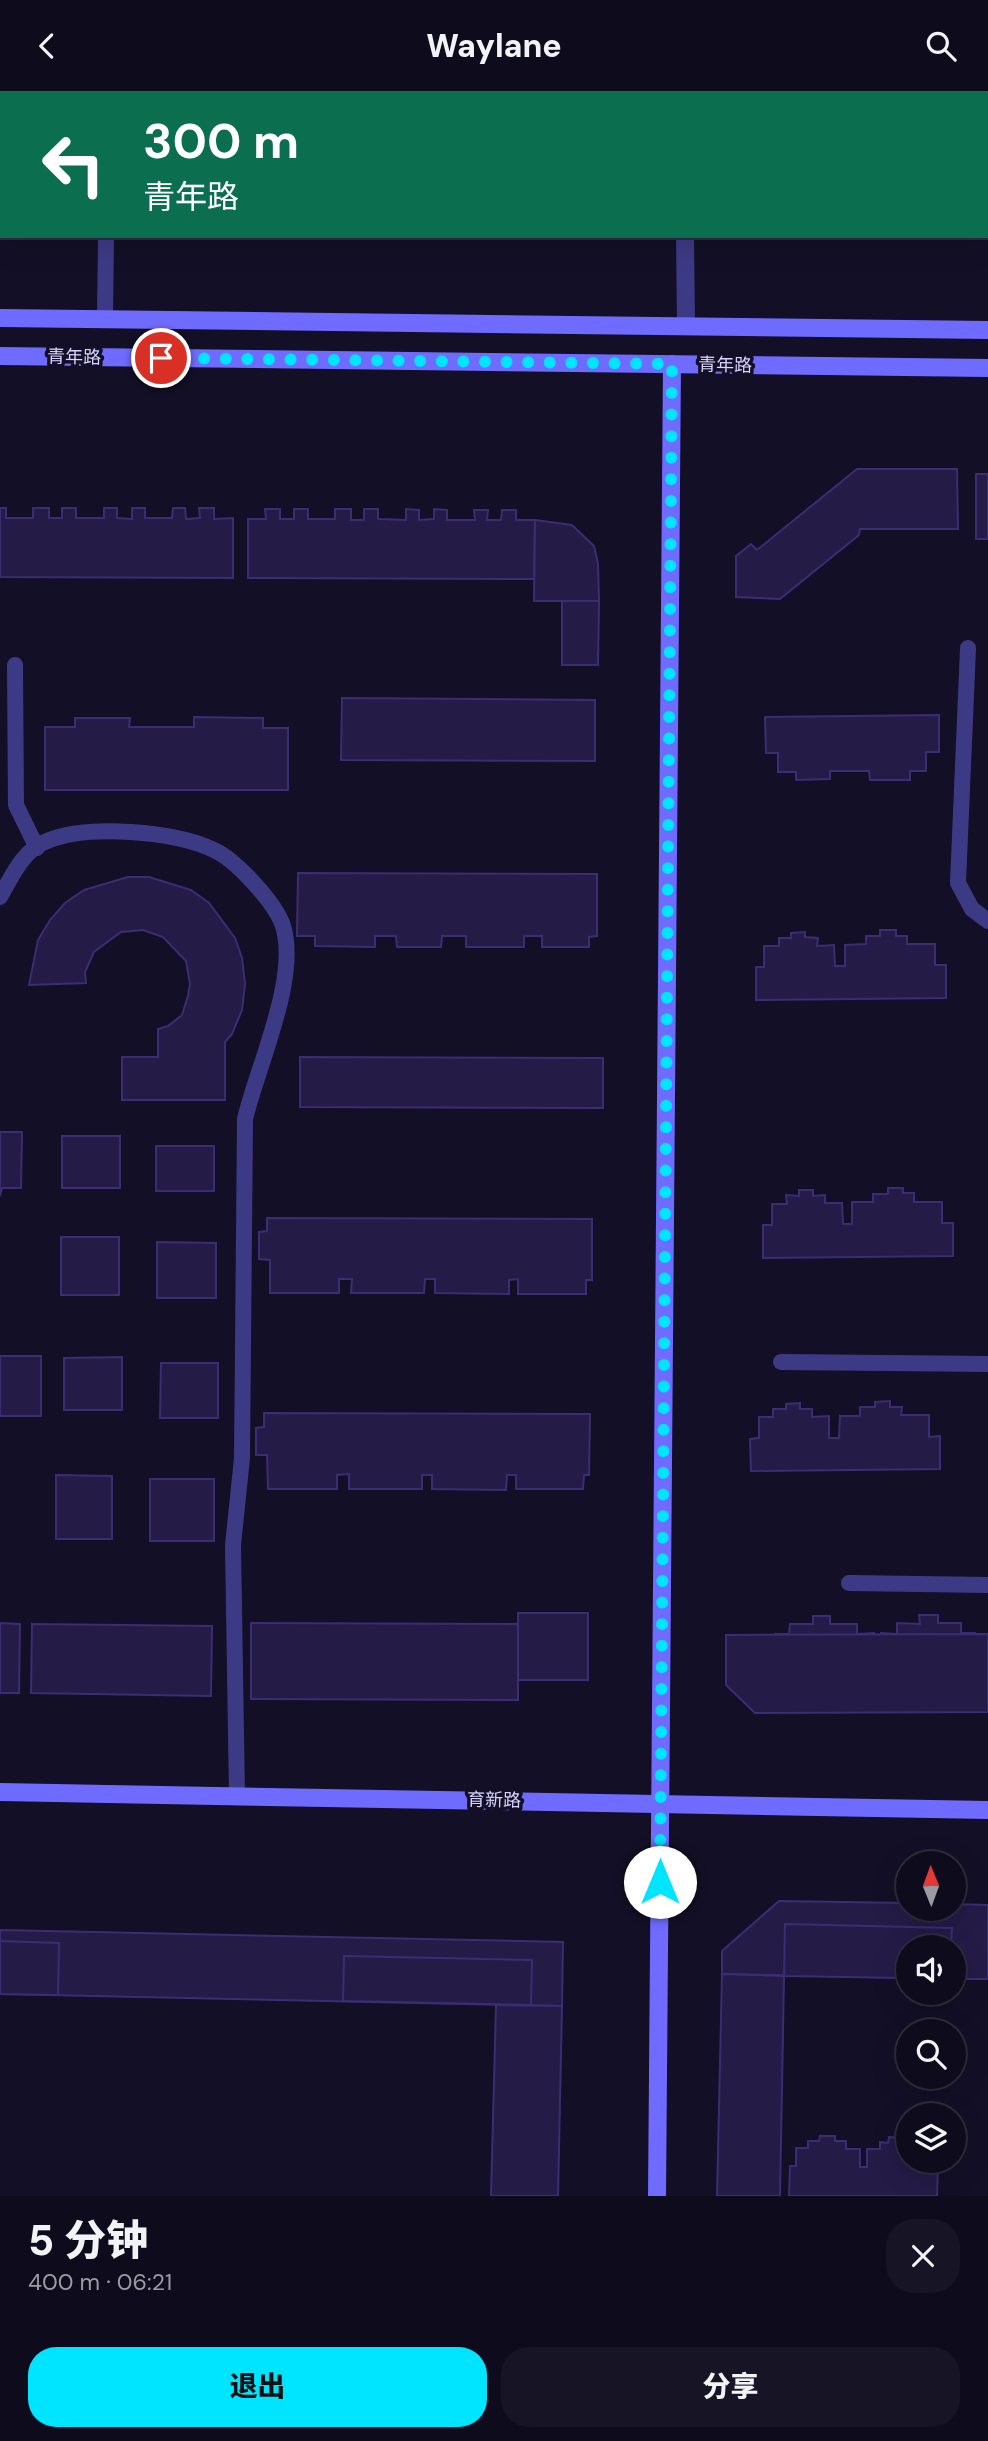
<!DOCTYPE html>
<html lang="zh">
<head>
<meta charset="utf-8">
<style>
	:root { --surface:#0e0b1c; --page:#171425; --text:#f1f3f6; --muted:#9b9ba3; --line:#2e2b3b; --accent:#00e5ff }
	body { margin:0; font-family:"DM Sans","Noto Sans SC",sans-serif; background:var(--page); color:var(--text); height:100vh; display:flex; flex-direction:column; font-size:26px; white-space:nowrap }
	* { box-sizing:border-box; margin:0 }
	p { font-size:23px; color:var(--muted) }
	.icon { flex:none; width:38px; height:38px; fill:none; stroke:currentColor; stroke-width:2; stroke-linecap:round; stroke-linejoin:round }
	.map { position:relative; height:2105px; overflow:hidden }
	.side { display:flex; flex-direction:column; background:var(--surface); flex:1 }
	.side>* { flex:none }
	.guide { position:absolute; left:0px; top:0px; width:989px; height:147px; box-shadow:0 7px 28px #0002,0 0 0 2px var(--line); background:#0b6e4f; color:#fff; overflow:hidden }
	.needle { width:46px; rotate:359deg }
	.fabs { position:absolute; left:896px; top:1760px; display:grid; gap:14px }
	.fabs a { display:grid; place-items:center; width:70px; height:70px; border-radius:50%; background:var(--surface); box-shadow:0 7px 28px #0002,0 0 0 2px var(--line); font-size:35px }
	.pin { position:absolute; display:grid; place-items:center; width:60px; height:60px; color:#fff; margin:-30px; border:4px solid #fff; border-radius:50%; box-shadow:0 2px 7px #0007 }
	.me { position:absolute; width:77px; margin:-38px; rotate:0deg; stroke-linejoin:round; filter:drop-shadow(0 0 5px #0008) }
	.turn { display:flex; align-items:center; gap:24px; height:147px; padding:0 28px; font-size:32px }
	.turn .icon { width:91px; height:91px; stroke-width:2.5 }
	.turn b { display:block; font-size:49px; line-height:60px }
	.round { display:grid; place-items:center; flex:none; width:74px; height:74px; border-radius:28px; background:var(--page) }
	.head { display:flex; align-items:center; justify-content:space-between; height:119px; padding:0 28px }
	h1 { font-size:42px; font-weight:800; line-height:52px }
	.primary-button { display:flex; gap:14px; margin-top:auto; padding:14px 28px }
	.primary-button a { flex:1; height:80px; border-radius:28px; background:var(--accent); color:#111; font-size:28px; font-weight:800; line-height:80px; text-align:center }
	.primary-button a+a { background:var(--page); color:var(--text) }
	header { display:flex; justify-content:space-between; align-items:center; height:91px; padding:0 28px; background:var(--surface); font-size:32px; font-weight:800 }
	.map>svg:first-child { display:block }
	.building { fill:#241b47; stroke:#3b2d73; stroke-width:2 }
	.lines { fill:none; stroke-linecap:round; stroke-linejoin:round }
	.lane { stroke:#3d3a85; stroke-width:16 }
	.street { stroke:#3d3a85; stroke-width:18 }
	.secondary { stroke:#6f6bff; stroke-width:18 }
	.route { stroke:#00e5ff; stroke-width:12; stroke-dasharray:0 21.6 }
	.labels { text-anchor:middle; stroke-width:7; stroke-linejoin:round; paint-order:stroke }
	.street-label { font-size:18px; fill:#d9d4ff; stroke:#130f26 }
</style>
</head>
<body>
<header><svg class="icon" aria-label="back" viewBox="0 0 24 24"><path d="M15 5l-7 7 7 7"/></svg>Waylane<svg class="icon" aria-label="search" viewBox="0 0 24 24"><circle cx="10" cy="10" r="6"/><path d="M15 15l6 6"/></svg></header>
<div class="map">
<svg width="988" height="2105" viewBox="0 0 988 2105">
	<rect width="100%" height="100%" fill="#130f26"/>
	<g class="building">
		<rect x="0" y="20" width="2" height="64"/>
		<polygon points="857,378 957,378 958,438 860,438 859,444 780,508 736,506 736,465 751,453 757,459"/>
		<rect x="976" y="383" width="12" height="65"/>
		<polygon points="0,417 6,417 6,427 33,427 33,417 49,417 49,427 62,427 62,417 76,417 76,427 104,427 104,417 117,417 117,427 132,428 132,417 145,417 145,427 172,427 173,417 185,417 186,428 200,427 199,417 214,417 214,428 233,427 233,487 0,486"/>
		<polygon points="265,418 280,418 280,428 294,428 294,418 308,418 308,428 335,428 335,418 351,418 351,429 364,429 364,418 378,418 378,428 406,429 406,418 419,419 419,429 434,428 434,418 447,419 447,429 475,429 474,419 488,419 487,429 501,429 502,419 516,419 516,429 535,429 534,488 248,487 248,428 266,428"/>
		<polygon points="535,429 572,434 594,455 598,473 599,510 534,510"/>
		<polygon points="562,510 599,510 598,574 562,574"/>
		<polygon points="342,607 595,609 595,670 341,669"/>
		<polygon points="939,624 939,661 926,661 926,680 910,680 910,689 870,689 869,680 830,680 830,688 796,689 796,681 778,681 778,662 766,662 765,626"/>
		<polygon points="194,626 263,627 263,637 288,637 288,699 45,699 45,636 75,636 75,627 130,627 129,636 194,636"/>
		<polygon points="298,782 597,783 597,845 589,846 589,856 542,856 542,845 524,845 524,856 466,856 466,845 442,845 441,856 397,856 396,845 375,845 375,856 315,855 315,845 297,845"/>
		<polygon points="128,786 149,786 191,799 209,812 235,847 242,867 245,893 242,919 232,943 225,951 225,1009 122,1009 122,966 158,966 158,938 168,935 182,924 188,905 190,893 186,870 163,846 143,839 121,841 94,861 85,881 86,892 29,894 38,849 50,829 65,812 84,799"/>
		<polygon points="880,839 896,839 896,845 907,845 907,853 935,853 935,874 946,874 946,907 756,909 756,876 764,876 764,855 779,855 779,847 791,847 791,842 805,841 805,846 818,847 817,855 834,854 835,875 845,875 845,854 866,853 866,845 880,845"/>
		<polygon points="300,966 603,967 603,1017 300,1016"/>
		<polygon points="0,1041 22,1041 21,1097 2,1097 0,1105"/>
		<rect x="62" y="1045" width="58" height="52"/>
		<rect x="156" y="1055" width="58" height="45"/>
		<polygon points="888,1097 903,1097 903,1102 914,1102 914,1111 942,1111 942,1132 953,1132 953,1165 763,1167 763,1134 772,1134 772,1113 787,1113 786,1104 799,1105 799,1099 813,1099 813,1105 825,1104 825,1112 842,1112 843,1133 852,1133 852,1111 873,1111 873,1103 888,1103"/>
		<polygon points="267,1127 592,1128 592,1189 586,1189 586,1203 518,1203 518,1188 509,1189 509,1203 435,1202 435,1188 425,1188 424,1202 351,1202 352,1188 339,1188 339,1202 270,1202 270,1169 259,1168 259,1141 267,1140"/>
		<rect x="61" y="1146" width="58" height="58"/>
		<polygon points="157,1151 216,1152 216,1207 157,1207"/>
		<rect x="0" y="1265" width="41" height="60"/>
		<polygon points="122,1266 122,1319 64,1319 64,1267"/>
		<polygon points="161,1272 218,1272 218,1327 160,1327"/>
		<polygon points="890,1310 890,1316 902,1316 901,1324 929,1324 929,1346 940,1345 940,1378 751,1380 750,1348 759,1347 759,1326 773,1326 773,1318 786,1318 786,1313 800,1312 800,1318 812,1318 812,1326 829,1325 829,1347 839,1347 840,1325 860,1325 860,1316 875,1316 875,1311"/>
		<polygon points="264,1322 590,1323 589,1384 584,1384 583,1398 516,1398 516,1384 507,1384 506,1399 432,1398 432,1384 422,1384 422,1398 349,1398 349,1383 337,1384 337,1398 268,1398 267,1364 256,1364 256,1337 264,1336"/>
		<polygon points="56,1384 112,1385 112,1448 56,1448"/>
		<rect x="150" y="1388" width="64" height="62"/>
		<rect x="518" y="1522" width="70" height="67"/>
		<polygon points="919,1524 938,1524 938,1532 961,1532 961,1542 975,1542 975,1563 981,1563 981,1594 768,1594 768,1563 775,1563 775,1543 789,1543 790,1533 813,1533 813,1525 830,1525 830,1533 857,1533 857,1543 874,1542 874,1563 881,1563 881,1542 897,1543 897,1532 920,1533"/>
		<polygon points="0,1532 20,1533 19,1602 0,1602"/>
		<polygon points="251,1532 518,1533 518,1609 251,1608"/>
		<polygon points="32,1533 212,1535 211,1605 31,1602"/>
		<polygon points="988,1543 988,1621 755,1622 726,1594 726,1544"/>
		<polygon points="779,1810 908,1812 908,1818 954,1818 954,1813 988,1814 988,1888 954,1888 954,1857 908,1857 908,1887 722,1883 722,1860"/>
		<polygon points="785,1833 952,1837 951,1857 908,1857 908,1887 784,1885"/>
		<polygon points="0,1839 563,1851 562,1915 0,1903"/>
		<polygon points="0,1850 59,1852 58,1904 0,1903"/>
		<polygon points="344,1865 532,1869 531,1914 343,1910"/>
		<polygon points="722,1883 784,1885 780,2105 717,2105"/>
		<polygon points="496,1914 562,1915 558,2105 491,2105"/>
		<polygon points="820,2045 835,2045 835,2050 846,2050 846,2058 860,2058 860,2076 867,2076 867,2058 880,2058 880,2051 888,2052 889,2046 906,2047 908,2070 933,2070 933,2077 938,2077 937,2105 789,2105 790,2075 796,2075 796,2057 808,2057 808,2050 819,2050"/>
	</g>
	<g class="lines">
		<g class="lane">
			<polyline points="107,2 107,0"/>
			<polyline points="105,228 106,145"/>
			<polyline points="968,557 958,792 972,818 988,830"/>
			<polyline points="15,574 16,714 37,757"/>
			<path d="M0,806C12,785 23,759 47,750C88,733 174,740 214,759C236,769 273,810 282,832C301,884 257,976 245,1028L242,1367L233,1454L237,1705"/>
			<polyline points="781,1271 988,1273"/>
			<polyline points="849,1492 988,1494"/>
		</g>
		<g class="street">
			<polyline points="685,0 685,2"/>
			<polyline points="685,145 686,235"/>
		</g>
		<g class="secondary">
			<polyline points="0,227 988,239"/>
			<polyline points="0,265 988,277"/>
			<polyline points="0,1701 988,1719"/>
			<polyline points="657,2105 672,273"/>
		</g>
	</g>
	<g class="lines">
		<polyline class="route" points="161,267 672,273 660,1791"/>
	</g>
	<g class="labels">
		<g class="street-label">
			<text transform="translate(74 266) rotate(1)" y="6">青年路</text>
			<text transform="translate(725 274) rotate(1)" y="6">青年路</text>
			<text transform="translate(494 1709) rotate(1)" y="6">育新路</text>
		</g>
	</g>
</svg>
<div class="fabs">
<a><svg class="needle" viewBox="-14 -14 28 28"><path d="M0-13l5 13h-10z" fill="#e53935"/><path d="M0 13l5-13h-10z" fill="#9b9ba3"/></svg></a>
<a><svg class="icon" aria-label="sound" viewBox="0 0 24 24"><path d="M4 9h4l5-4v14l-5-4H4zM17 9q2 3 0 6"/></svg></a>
<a><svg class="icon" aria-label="search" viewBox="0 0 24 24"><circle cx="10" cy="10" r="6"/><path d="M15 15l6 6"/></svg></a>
<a><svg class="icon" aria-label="layers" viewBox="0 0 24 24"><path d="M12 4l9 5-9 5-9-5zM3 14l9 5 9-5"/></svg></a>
</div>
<div class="pin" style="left:161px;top:267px;background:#d93025"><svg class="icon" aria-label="arrive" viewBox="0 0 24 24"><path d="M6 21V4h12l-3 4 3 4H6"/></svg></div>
<svg class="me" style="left:660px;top:1791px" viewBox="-20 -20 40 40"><circle r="19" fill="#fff"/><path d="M0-13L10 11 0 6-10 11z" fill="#00e5ff"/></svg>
<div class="guide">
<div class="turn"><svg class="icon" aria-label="left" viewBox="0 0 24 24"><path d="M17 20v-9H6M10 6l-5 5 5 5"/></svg><div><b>300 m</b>青年路</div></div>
</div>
</div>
<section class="side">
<div class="head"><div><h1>5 分钟</h1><p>400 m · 06:21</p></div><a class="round"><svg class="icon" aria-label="close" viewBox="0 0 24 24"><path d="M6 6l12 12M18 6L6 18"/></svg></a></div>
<div class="primary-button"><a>退出</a><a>分享</a></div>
</section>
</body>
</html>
